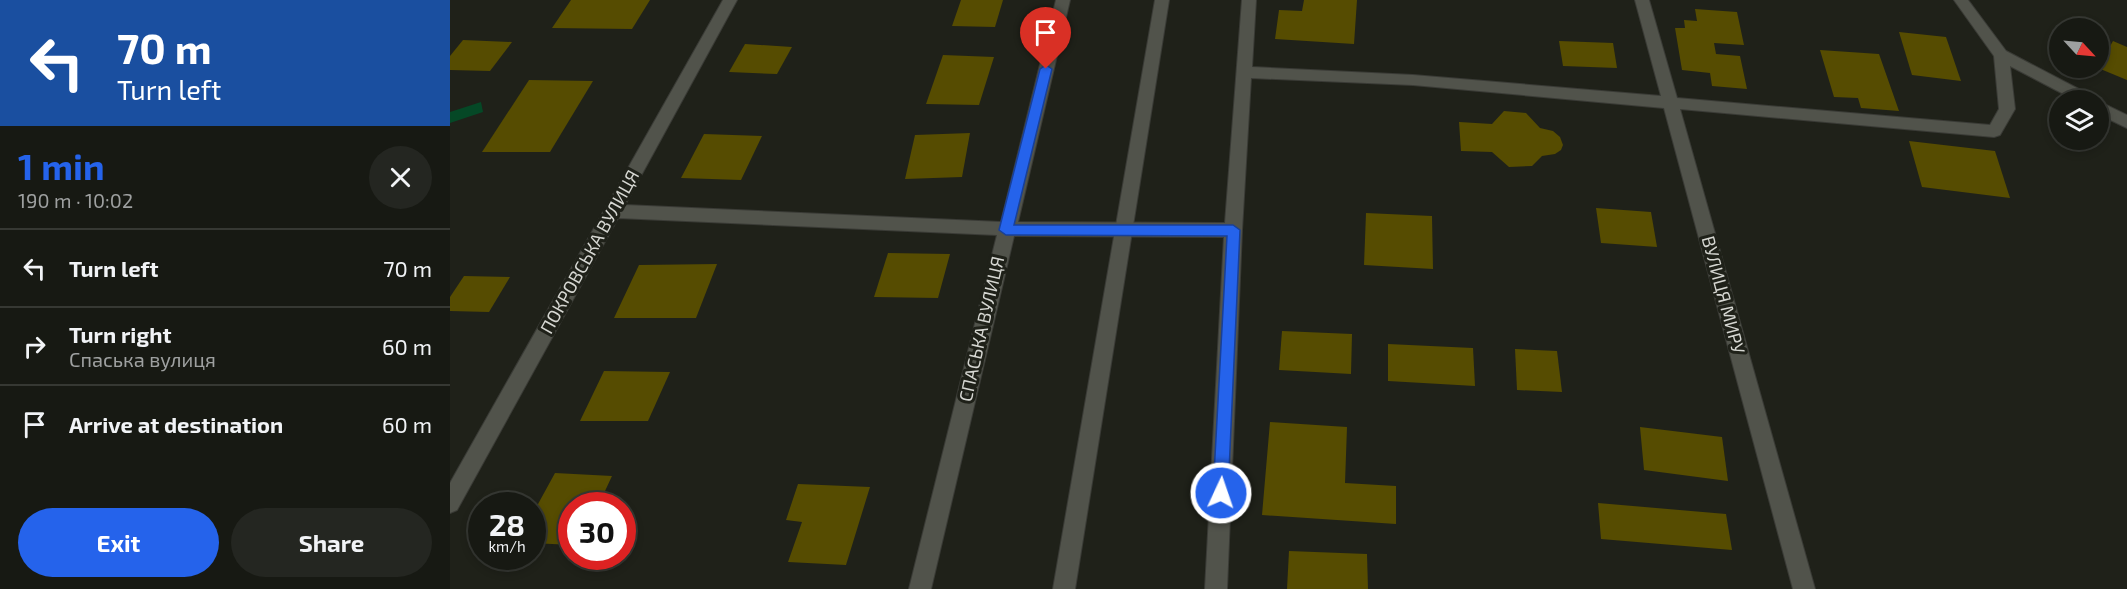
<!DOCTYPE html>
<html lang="en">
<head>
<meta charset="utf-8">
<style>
	:root { --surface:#171913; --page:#242621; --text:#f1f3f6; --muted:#9ea0a0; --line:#363833; --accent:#2563eb }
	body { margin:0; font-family:"Exo 2",sans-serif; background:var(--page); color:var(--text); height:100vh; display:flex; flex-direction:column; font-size:22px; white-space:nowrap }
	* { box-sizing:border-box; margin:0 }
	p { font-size:20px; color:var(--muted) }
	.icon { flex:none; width:33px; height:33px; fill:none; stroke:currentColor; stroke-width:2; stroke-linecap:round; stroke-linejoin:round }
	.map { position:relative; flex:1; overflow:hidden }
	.drawer { display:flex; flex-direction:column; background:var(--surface); width:450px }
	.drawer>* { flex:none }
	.top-card { background:#1a4fa0; color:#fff; overflow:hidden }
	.needle { width:39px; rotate:116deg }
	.tools { position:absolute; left:1599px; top:18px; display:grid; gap:12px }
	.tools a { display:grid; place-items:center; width:60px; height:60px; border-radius:50%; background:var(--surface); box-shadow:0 3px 9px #0003,0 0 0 2px var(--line); font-size:30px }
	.speed { position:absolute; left:18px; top:492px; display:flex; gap:12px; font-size:30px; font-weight:700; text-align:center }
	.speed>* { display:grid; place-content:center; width:78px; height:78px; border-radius:50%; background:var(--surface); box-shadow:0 3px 9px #0003,0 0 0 2px var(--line); line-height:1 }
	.speed small { font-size:15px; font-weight:400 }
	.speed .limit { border:9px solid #d22; background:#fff; color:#111 }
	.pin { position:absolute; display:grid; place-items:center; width:51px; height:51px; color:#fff; margin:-62px -26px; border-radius:50% 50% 50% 0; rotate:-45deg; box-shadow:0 0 6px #0007 }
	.pin .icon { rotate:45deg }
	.me { position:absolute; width:66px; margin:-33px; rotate:3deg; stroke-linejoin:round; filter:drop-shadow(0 0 4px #0008) }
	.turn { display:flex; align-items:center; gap:21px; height:126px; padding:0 18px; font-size:27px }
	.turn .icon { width:78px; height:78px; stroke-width:2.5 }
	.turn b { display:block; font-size:42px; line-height:51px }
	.round { display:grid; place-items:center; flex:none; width:63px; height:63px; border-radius:32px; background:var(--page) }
	.headline { display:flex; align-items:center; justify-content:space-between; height:102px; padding:0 18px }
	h1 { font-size:36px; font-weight:700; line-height:45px; color:var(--accent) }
	.primary-button { display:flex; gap:12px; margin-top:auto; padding:12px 18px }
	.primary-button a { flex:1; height:69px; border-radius:36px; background:var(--accent); color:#fff; font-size:24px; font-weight:700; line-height:69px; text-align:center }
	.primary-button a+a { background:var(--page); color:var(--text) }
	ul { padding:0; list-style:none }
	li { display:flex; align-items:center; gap:18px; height:78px; padding:0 18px; border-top:2px solid var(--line) }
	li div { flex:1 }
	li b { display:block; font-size:22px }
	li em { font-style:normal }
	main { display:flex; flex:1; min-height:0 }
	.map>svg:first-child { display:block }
	.water { fill:#054826 }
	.building { fill:#564c01 }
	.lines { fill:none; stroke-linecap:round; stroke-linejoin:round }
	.street-casing { stroke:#3a3b36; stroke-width:2 }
	.secondary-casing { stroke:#3a3b36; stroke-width:2 }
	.street { fill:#51534b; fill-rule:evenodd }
	.secondary { fill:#51534b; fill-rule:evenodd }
	.route { fill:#2563eb; stroke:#184099; stroke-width:1.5 }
	.labels { text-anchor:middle; stroke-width:6; stroke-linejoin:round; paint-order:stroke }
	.street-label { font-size:18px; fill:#d6d7d2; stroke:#1f2119 }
</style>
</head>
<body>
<main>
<section class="drawer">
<div class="top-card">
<div class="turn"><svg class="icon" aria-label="left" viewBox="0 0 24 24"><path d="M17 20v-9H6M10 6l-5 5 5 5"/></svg><div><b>70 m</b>Turn left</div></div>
</div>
<div class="headline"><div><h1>1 min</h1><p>190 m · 10:02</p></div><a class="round"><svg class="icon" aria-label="close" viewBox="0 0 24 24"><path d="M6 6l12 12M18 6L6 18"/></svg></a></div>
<ul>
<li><svg class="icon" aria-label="left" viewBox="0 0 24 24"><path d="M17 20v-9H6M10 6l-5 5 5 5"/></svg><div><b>Turn left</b></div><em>70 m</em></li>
<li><svg class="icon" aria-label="right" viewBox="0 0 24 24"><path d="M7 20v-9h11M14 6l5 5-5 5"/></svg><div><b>Turn right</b><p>Спаська вулиця</p></div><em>60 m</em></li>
<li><svg class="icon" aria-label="arrive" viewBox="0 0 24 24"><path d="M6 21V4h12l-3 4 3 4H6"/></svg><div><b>Arrive at destination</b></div><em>60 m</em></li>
</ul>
<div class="primary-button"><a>Exit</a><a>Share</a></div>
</section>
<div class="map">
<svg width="1677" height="589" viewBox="0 0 1677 589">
	<rect width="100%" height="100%" fill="#1f2119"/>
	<polygon class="water" points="31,102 33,112 0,123 0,112"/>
	<g class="building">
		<polygon points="121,0 200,0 182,29 102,28"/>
		<polygon points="511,0 553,0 545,27 502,26"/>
		<polygon points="854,0 907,0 904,44 825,39 829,10 852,11"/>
		<polygon points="1245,9 1287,12 1294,45 1264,43 1266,54 1290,56 1297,89 1262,86 1260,73 1232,70 1225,28 1235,28 1234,20 1247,21"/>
		<polygon points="1449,32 1496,37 1511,81 1462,75"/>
		<polygon points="13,40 62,42 40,71 0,70 0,56"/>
		<polygon points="1109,41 1163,43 1167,68 1113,66"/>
		<polygon points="1663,41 1677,47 1677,80 1648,68"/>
		<polygon points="295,44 342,47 327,74 279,72"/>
		<polygon points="1370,50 1429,54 1449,111 1411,108 1408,98 1384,97"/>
		<polygon points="493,55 544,57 529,105 476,104"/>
		<polygon points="79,80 143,81 100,152 32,152"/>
		<polygon points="1054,111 1076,113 1090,128 1103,131 1110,137 1113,145 1111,150 1105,154 1092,156 1082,166 1059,167 1042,152 1011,151 1009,122 1042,124"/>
		<polygon points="520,133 512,177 455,179 465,135"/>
		<polygon points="254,134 312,136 291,180 231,178"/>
		<polygon points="1459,141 1545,151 1560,198 1472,187"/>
		<polygon points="1146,208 1201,212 1207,247 1151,243"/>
		<polygon points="916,213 982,216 983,269 914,265"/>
		<polygon points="438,253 500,254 488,298 424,297"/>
		<polygon points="267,264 246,318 164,318 189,265"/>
		<polygon points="14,276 60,277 39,312 0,311 0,297"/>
		<polygon points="832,331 902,334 901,374 829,370"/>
		<polygon points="938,344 1023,348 1025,386 938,381"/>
		<polygon points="1065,349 1107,351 1112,392 1067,390"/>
		<polygon points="154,371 220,372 198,421 130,421"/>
		<polygon points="820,422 897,427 895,483 946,486 946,524 812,515"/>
		<polygon points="1190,427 1272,437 1278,481 1194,470"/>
		<polygon points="105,473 162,476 148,506 122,506 122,545 82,543 82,515"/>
		<polygon points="348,484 420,487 396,565 338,562 352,522 336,520"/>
		<polygon points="1148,503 1276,514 1282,550 1151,539"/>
		<polygon points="839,551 917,554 918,589 837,589"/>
	</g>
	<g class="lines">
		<defs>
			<g id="street">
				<polygon points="273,0 287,0 175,205 551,222 606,0 620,0 568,222 775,223 792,0 806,0 802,67 963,75 1211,96 1185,0 1199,0 1227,98 1540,125 1549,109 1544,56 1504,0 1518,0 1556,51 1642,96 1645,100 1625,100 1560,66 1565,109 1550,135 1544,137 1230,109 1365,589 1343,589 1214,108 963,85 801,78 792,230 777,589 755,589 774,237 564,236 481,589 459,589 547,235 168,218 7,510 0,513 0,483"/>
				<polygon points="1648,101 1677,115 1677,128 1648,114"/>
			</g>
			<polygon id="secondary" points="705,0 719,0 625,589 603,589"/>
		</defs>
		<use href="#street" class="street-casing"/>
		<use href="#secondary" class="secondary-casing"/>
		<use href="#street" class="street"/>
		<use href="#secondary" class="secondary"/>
	</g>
	<polygon class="route" points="596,65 602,69 564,225 783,225 790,230 778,493 776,499 771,501 765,499 763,493 777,236 556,235 549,230 590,69"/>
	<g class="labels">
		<g class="street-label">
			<text transform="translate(140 252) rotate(-61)" y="6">ПОКРОВСЬКА ВУЛИЦЯ</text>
			<text transform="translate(1273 295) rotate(75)" y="6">ВУЛИЦЯ МИРУ</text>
			<text transform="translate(532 329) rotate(-77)" y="6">СПАСЬКА ВУЛИЦЯ</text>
		</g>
	</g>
</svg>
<div class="tools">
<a><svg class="needle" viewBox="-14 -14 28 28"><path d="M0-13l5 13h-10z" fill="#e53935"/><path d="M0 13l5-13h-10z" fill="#9ea0a0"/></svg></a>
<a><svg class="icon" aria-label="layers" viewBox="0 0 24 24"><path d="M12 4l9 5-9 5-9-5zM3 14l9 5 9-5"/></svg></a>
</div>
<div class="speed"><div>28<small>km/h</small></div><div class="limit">30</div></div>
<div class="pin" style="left:596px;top:69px;background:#d93025"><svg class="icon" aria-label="arrive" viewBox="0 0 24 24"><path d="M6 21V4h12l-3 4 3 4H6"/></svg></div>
<svg class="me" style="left:771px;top:493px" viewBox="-20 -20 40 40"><circle r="17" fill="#2563eb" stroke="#fff" stroke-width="3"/><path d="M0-11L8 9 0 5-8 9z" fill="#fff"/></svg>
</div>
</main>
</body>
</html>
